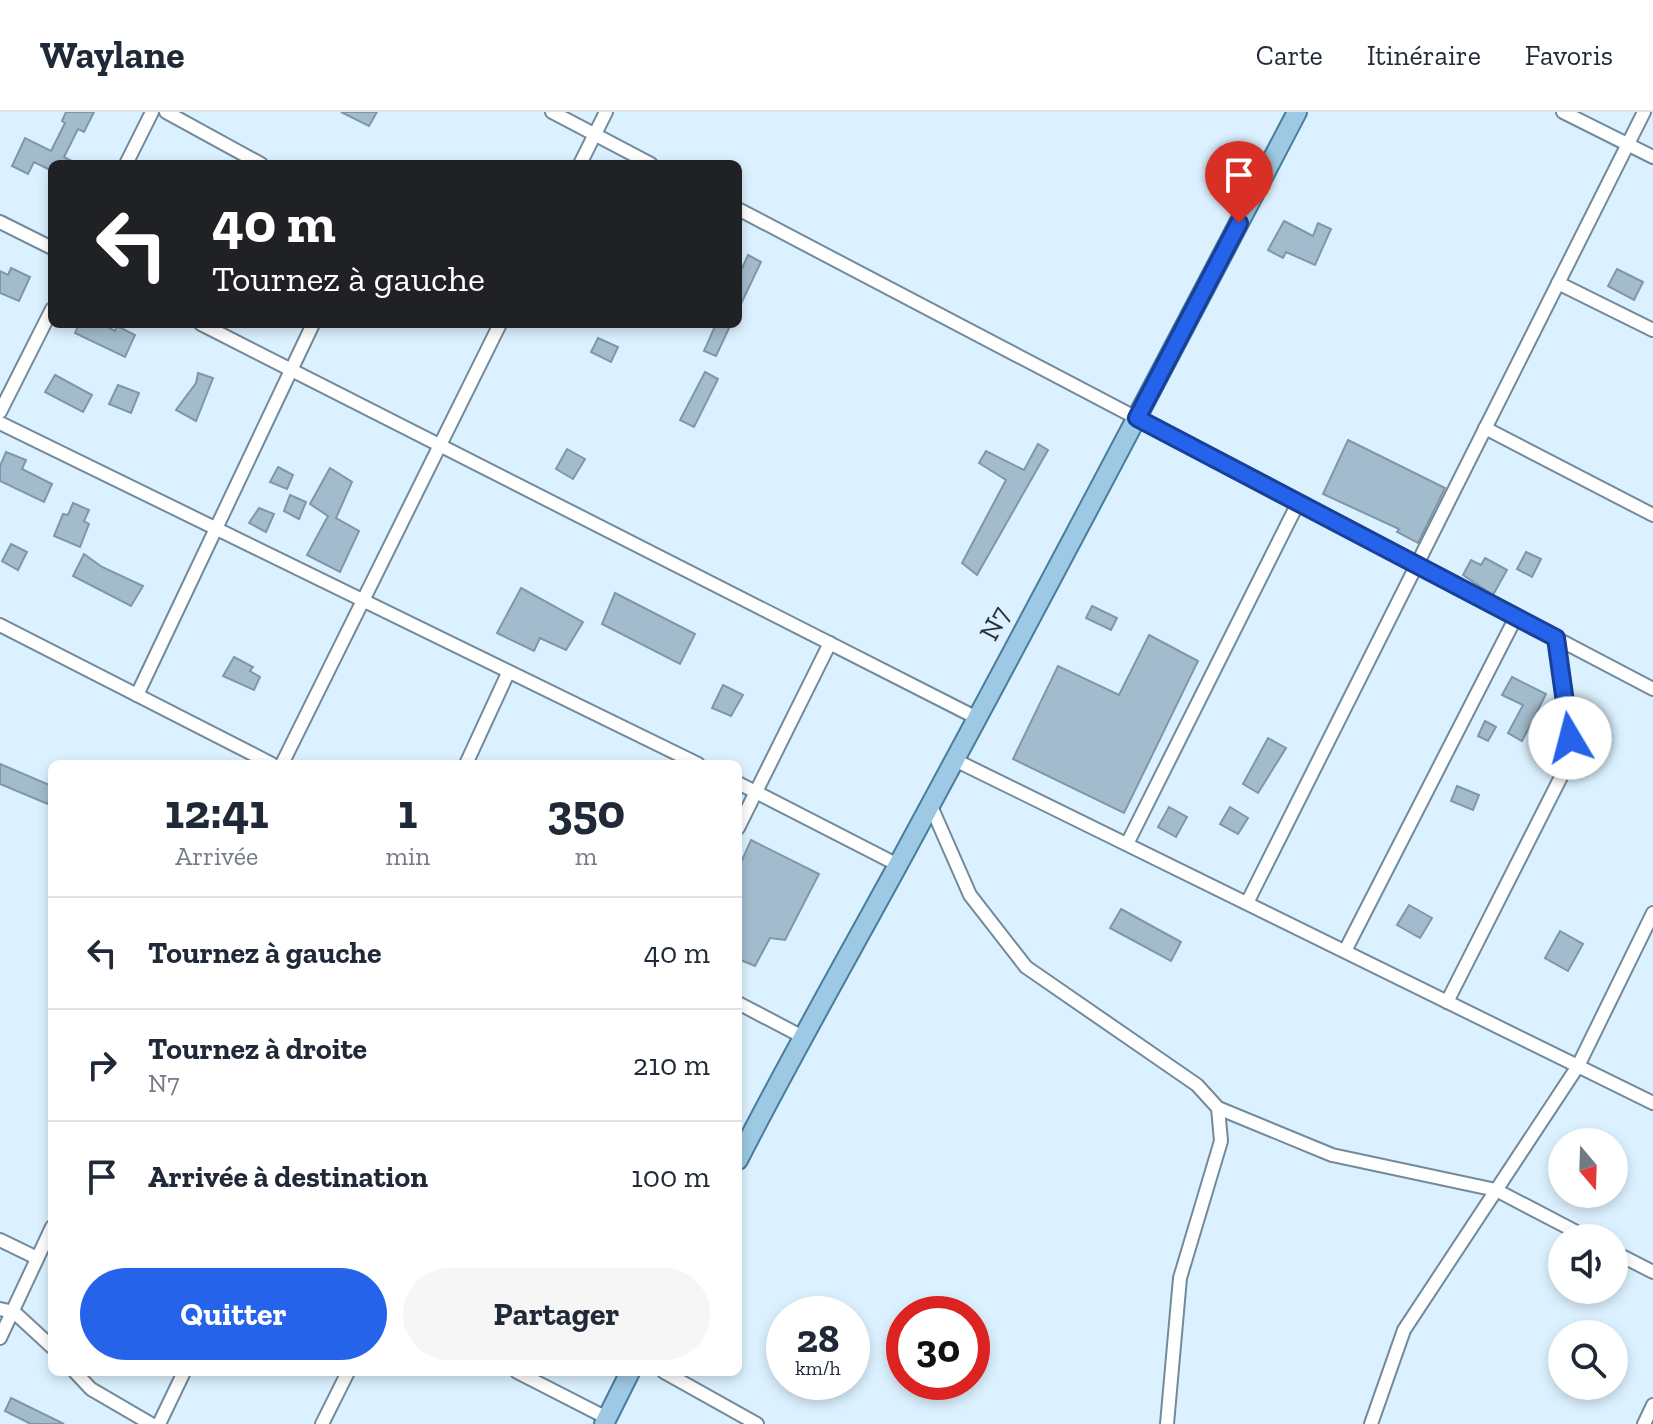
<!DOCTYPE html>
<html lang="fr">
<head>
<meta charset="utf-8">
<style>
	:root { --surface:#fff; --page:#f6f6f7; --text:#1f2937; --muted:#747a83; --line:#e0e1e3; --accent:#2563eb }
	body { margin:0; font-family:"Zilla Slab",serif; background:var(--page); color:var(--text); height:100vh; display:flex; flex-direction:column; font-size:30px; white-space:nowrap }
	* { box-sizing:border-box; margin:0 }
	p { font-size:26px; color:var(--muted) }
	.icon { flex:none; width:44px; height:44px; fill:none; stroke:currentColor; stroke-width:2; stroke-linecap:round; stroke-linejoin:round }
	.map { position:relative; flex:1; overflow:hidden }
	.side { position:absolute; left:48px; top:648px; width:694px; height:616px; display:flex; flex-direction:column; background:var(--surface); border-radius:12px; box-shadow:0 4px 12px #0003 }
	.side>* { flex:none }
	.guide { position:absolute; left:48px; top:48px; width:694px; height:168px; border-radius:12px; box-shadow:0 4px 12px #0003; background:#202124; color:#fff; overflow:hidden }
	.needle { width:52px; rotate:161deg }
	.buttons { position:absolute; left:1548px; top:1016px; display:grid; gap:16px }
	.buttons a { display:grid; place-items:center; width:80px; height:80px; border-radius:50%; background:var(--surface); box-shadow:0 4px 12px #0003; font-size:40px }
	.speed { position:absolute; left:766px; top:1184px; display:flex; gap:16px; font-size:40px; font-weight:700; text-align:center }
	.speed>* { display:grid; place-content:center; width:104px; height:104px; border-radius:50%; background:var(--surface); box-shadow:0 4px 12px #0003; line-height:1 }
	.speed small { font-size:20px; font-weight:400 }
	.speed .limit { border:12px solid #d22; background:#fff; color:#111 }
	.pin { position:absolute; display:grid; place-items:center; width:68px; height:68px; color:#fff; margin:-82px -34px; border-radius:50% 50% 50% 0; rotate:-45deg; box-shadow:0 0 8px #0007 }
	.pin .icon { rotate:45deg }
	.me { position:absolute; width:88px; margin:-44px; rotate:352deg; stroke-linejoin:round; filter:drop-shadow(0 0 6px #0008) }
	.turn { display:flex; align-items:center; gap:28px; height:168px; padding:0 32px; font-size:36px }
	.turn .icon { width:104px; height:104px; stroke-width:2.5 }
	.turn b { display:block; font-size:56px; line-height:68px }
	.eta { display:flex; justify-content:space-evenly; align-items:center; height:136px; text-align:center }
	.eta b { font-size:48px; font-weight:800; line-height:56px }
	.primary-button { display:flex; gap:16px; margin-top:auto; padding:16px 32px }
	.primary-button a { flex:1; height:92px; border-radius:48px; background:var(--accent); color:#fff; font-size:32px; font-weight:800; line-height:92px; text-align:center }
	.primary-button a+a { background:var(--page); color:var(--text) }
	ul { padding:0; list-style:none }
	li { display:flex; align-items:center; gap:24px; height:112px; padding:0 32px; border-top:2px solid var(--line) }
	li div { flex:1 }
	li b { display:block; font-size:30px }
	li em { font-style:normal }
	header { display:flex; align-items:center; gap:48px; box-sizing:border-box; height:112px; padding:0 40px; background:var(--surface); border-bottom:2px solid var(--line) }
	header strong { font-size:38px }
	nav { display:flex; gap:44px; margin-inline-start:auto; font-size:28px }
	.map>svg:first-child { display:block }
	.building { fill:#a3bccd; stroke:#7f97a8; stroke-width:2 }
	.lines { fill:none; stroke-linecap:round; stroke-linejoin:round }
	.minor-casing { stroke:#728a9a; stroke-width:16 }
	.primary-casing { stroke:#4a7d9c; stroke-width:22 }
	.minor { stroke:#fff; stroke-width:12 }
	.primary { stroke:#9dc9e4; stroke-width:18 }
	.route-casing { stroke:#184099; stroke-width:20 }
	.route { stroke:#2563eb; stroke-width:14 }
	.labels { text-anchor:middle; stroke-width:6; stroke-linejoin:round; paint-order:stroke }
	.street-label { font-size:28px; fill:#283239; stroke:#dcf1ff }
</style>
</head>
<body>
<header>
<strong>Waylane</strong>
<nav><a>Carte</a><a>Itinéraire</a><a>Favoris</a></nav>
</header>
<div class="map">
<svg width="1653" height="1312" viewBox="0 0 1653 1312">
	<rect width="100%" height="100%" fill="#dcf1ff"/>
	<g class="building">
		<polygon points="66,0 94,0 84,20 78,17 64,45 77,52 52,52 52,59 34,50 28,62 12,54 25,26 51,39 65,11 62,9"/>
		<polygon points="341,0 377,0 369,14"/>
		<polygon points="1284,109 1313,124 1318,111 1331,117 1315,153 1286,140 1283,146 1268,138"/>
		<polygon points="748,143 761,150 738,198 738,165"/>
		<polygon points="11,156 30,165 19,189 0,181 0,159 8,163"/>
		<polygon points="1617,157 1643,170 1634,188 1608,174"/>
		<polygon points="79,212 102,212 115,219 117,214 135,223 125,245 75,221"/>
		<polygon points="716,212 731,212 716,244 704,239"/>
		<polygon points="598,226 618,235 611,250 591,240"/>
		<polygon points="705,260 718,267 694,315 680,308"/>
		<polygon points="198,261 213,266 196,309 176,298 196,271"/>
		<polygon points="55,263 92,283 83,300 45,280"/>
		<polygon points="118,273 139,281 131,301 109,292"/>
		<polygon points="1348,328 1445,376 1418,431 1397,420 1399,417 1323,382"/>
		<polygon points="1038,332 1048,338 977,463 962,451 1006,368 979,351 986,339 1024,358"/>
		<polygon points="567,337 585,347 573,367 556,357"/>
		<polygon points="6,340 26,348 22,357 52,372 44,390 0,369 0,354"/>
		<polygon points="278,355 293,363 287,377 270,370"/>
		<polygon points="330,356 352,370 336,406 359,419 340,460 307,443 328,404 310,392"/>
		<polygon points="290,383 306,390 299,407 284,399"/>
		<polygon points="73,391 89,398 84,409 89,412 80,435 54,424 63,402 68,403"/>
		<polygon points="259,396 274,402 266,420 249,411"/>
		<polygon points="11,432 27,440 18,458 2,449"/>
		<polygon points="1526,440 1541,447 1532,465 1517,457"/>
		<polygon points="84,442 102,455 143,474 131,494 73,464"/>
		<polygon points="1485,446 1507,458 1493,483 1463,463 1471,448 1481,453"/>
		<polygon points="521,476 583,510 566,538 540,526 534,539 497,521"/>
		<polygon points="615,481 695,522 680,552 602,512"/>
		<polygon points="1092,494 1117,506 1111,518 1086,506"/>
		<polygon points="1149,523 1198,549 1124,701 1013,647 1058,554 1119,583"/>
		<polygon points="234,545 253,555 250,559 260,565 254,578 223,564"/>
		<polygon points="1512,565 1546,582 1522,629 1508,621 1523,593 1502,583"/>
		<polygon points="723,573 743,583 731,604 712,596"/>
		<polygon points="1485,609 1496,615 1488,629 1478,624"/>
		<polygon points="1268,626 1286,636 1258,681 1243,672"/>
		<polygon points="0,652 52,674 48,692 0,672"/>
		<polygon points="1457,674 1479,683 1473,698 1451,689"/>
		<polygon points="1169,695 1187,705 1176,725 1158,715"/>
		<polygon points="1230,695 1248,706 1238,722 1220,712"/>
		<polygon points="751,728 819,762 785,828 770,826 755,854 738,847 738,757"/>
		<polygon points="1409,793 1432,806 1420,826 1397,813"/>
		<polygon points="1121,797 1181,830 1171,849 1110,816"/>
		<polygon points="1560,819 1583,832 1568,859 1545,846"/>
		<polygon points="11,1286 64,1312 31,1312 5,1299"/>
	</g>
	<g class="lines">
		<defs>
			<g id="minor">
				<polyline points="166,0 261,52"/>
				<polyline points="552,0 651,52"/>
				<polyline points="1563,0 1653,45"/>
				<polyline points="126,52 152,0"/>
				<polyline points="580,52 606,0"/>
				<polyline points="738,97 1653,577"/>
				<polyline points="0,110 52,136"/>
				<polyline points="1558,171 1653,218"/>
				<polyline points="201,212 975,605"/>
				<polyline points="0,300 52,197"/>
				<polyline points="0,311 698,652"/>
				<polyline points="1485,316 1653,403"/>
				<polyline points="0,513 272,652"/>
				<polyline points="137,583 313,212"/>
				<polyline points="953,647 1653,991"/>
				<polyline points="282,652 500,212"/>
				<polyline points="466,652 508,561"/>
				<polyline points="738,671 898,753"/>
				<polyline points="930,692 970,783 1026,855 1197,973 1218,996 1221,1029 1180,1166 1167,1312"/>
				<polyline points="738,716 830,531"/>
				<polyline points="1127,732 1298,391"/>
				<polyline points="1247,791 1644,0"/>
				<polyline points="1345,839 1516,505"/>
				<polyline points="1447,890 1567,653 1570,626 1556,526"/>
				<polyline points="738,891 801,924"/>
				<polyline points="1218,996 1332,1043 1496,1078 1588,1126"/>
				<polyline points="0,1128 37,1146"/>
				<polyline points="1614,1140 1653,1160"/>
				<polyline points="0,1197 14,1200 52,1235"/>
				<polyline points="0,1226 52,1115"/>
				<polyline points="75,1260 91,1277 151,1312"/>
				<polyline points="517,1260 607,1306"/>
				<polyline points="664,1260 757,1312"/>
				<polyline points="159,1312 184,1260"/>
				<polyline points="322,1312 348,1260"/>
				<polyline points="1371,1312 1404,1218 1578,954 1653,801"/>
				<polyline points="1644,1312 1653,1293"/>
			</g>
			<g id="primary">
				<path d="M738,1048C789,948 845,850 899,751C1034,502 1166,251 1297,0"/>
				<polyline points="604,1312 630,1260"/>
			</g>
		</defs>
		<use href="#minor" class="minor-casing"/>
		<use href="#primary" class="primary-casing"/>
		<use href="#minor" class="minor"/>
		<use href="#primary" class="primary"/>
	</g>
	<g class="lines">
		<defs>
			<polyline id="route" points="1239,111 1137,306 1556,526 1570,626"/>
		</defs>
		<use href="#route" class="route-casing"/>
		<use href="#route" class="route"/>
	</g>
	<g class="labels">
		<g class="street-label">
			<text transform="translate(994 511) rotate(-62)" y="10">N7</text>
		</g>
	</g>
</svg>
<div class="buttons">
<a><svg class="needle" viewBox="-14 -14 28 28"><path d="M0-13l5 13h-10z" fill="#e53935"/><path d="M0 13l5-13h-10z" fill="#747a83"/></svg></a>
<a><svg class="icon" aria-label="sound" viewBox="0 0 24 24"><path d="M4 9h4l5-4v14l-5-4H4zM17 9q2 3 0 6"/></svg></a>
<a><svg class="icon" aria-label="search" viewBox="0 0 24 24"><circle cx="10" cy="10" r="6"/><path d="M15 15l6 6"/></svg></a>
</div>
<div class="speed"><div>28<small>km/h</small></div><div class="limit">30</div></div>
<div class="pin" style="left:1239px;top:111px;background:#d93025"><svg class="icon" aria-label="arrive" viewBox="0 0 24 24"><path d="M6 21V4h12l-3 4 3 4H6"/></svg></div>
<svg class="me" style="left:1570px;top:626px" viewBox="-20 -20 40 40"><circle r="19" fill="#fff"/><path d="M0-13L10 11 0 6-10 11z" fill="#2563eb"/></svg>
<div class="guide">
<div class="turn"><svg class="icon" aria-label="left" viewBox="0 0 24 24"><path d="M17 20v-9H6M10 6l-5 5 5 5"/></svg><div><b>40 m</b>Tournez à gauche</div></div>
</div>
<section class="side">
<div class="eta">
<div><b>12:41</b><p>Arrivée</p></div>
<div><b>1</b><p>min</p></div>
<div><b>350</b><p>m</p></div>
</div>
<ul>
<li><svg class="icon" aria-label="left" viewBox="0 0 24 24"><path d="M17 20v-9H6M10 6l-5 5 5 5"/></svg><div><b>Tournez à gauche</b></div><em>40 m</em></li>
<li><svg class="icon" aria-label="right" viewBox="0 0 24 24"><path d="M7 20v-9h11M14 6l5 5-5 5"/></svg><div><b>Tournez à droite</b><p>N7</p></div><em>210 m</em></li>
<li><svg class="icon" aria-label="arrive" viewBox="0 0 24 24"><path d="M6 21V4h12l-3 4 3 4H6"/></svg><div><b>Arrivée à destination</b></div><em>100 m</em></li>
</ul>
<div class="primary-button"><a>Quitter</a><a>Partager</a></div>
</section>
</div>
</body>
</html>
